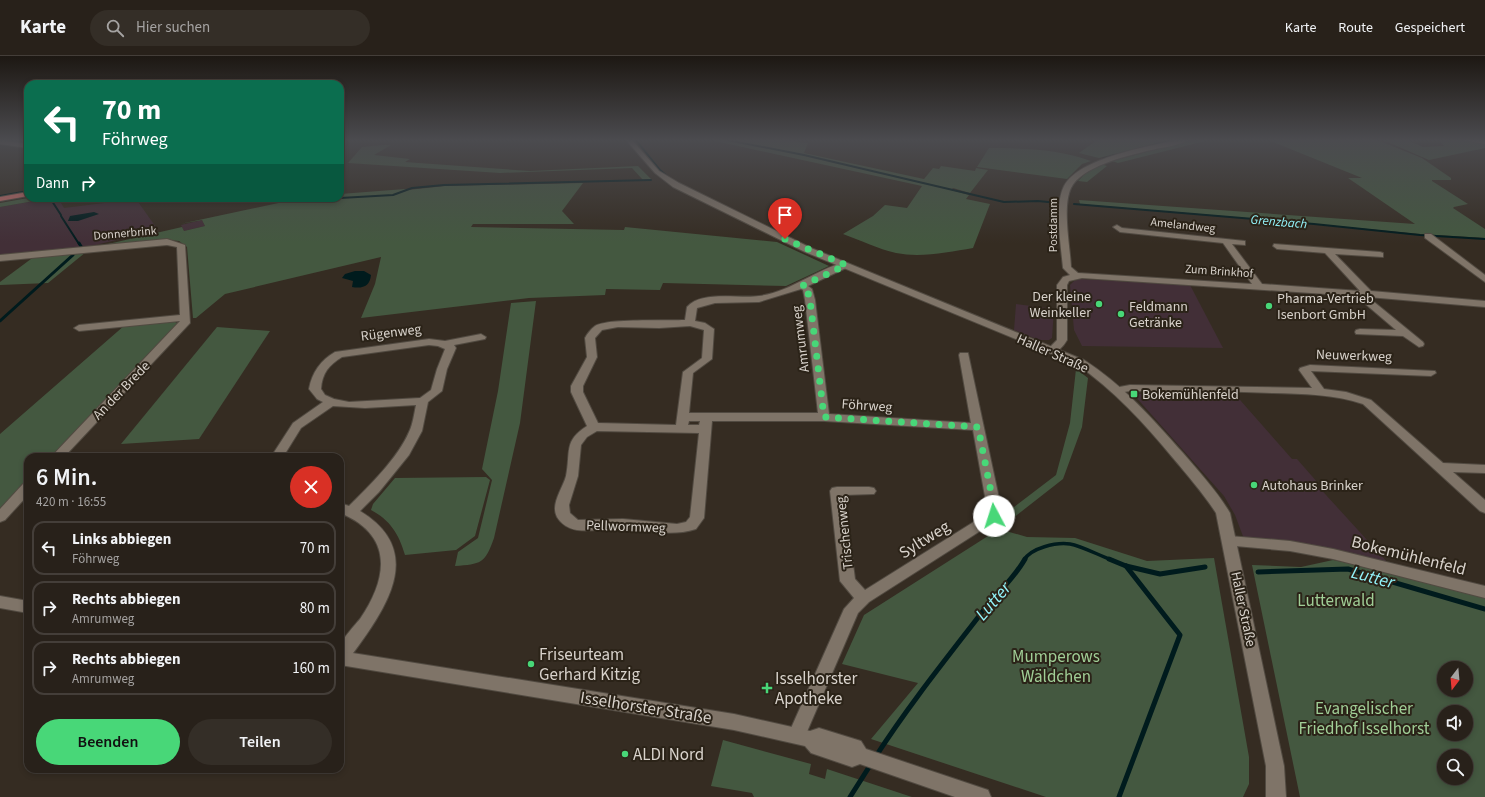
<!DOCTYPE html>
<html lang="de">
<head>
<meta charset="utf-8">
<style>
	:root { --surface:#28211a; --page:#342e27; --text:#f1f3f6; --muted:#a5a3a2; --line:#443e39; --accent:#48d778 }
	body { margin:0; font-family:"Source Sans 3",sans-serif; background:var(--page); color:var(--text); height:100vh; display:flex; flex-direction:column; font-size:15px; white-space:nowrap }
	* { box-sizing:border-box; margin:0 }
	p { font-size:13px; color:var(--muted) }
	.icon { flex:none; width:22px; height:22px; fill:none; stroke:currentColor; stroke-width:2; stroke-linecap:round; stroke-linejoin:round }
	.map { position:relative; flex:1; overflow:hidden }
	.panel { position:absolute; left:24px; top:397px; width:320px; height:320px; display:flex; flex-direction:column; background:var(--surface); border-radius:12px; box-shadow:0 2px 6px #0003,0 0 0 1px var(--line) }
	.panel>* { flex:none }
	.banner { position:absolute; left:24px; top:24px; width:320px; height:122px; border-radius:12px; box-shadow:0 2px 6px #0003,0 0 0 1px var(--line); background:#0b6e4f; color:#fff; overflow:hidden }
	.needle { width:26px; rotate:196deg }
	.controls { position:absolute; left:1437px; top:605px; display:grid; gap:8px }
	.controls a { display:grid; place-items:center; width:36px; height:36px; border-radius:50%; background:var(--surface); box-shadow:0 2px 6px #0003,0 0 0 1px var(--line); font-size:20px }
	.pin { position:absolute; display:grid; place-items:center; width:34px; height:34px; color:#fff; margin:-41px -17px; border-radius:50% 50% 50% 0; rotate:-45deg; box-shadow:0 0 4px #0007 }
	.pin .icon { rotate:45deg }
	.me { position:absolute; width:44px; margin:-22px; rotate:355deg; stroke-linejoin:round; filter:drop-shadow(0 0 3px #0008) }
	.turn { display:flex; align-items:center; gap:14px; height:84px; padding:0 12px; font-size:18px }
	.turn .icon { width:52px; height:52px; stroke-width:2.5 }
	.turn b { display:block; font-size:28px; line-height:34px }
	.then { display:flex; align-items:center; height:38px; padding:0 12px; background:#0003; gap:8px; font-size:15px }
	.round { display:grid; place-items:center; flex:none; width:42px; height:42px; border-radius:21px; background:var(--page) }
	.head { display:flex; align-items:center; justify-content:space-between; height:68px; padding:0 12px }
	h1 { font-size:24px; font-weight:600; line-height:30px }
	.action { display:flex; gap:8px; margin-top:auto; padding:8px 12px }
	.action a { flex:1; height:46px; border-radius:24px; background:var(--accent); color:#111; font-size:16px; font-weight:600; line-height:46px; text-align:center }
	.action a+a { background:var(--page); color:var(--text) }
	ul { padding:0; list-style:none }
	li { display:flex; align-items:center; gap:12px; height:54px; margin:0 8px 6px; padding:0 4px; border:2px solid var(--line); border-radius:12px }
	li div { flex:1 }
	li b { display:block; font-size:15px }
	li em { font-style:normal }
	header { display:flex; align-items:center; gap:24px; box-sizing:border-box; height:56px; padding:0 20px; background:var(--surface); border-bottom:1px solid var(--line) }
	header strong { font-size:19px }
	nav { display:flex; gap:22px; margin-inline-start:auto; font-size:14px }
	.search { width:280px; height:36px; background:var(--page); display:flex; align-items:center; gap:10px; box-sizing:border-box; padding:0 14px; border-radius:22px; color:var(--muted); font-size:15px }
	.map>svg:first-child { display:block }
	.commercial { fill:#422f37 }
	.green { fill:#445840; fill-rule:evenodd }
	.water { fill:#001b1d }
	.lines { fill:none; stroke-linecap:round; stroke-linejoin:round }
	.stream-far3 { stroke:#001b1d; stroke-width:2 }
	.stream-far2 { stroke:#001b1d; stroke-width:3 }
	.stream-far1 { stroke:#001b1d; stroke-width:3.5 }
	.stream { stroke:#001b1d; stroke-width:5 }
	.street-casing { stroke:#514a41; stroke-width:2 }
	.secondary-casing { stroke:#514a41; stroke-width:2 }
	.primary-casing { stroke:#514a41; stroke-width:2 }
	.street { fill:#7f7468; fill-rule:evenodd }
	.secondary { fill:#7f7468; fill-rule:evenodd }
	.primary { fill:#c06a67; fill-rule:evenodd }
	.route { stroke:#48d778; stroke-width:7; stroke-dasharray:0 12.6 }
	.poi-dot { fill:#48d778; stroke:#2b2318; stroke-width:1.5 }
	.labels { text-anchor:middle; stroke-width:4; stroke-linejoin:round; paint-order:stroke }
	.far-street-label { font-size:12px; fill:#d8d2cb; stroke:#2b2318 }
	.far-water-label { font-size:13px; font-style:italic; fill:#93f4fb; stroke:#2b2318 }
	.poi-label { font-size:14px; fill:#d8d2cb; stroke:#2b2318; text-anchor:start }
	.street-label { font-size:14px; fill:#d8d2cb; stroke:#2b2318 }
	.near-street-label { font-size:17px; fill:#d8d2cb; stroke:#2b2318 }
	.near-park-label { font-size:17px; fill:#a0ce96; stroke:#2b2318 }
	.near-poi-label { font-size:17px; fill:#d8d2cb; stroke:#2b2318; text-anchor:start }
	.near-water-label { font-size:18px; font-style:italic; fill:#93f4fb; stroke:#2b2318 }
</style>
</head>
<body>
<header>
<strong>Karte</strong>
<div class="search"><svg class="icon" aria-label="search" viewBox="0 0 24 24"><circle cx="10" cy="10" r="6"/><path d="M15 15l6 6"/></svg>Hier suchen</div>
<nav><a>Karte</a><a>Route</a><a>Gespeichert</a></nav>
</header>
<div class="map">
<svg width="1485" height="741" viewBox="0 0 1485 741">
	<rect width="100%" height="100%" fill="#352c22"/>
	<g class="commercial">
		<polygon points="51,142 58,142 64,152 136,143 158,174 79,193 0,201 0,151"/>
		<polygon points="202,164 205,170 184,175 181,169"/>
		<polygon points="1080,223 1190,229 1223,292 1082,290 1074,274 1070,229 1074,225"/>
		<polygon points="1016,248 1054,253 1052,282 1049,284 1039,284 1014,274"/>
		<polygon points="1233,336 1292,403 1297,403 1318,427 1316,428 1389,508 1244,483 1235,459 1224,440 1134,339 1144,337"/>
	</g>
	<g class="green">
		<path d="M710,84H782L808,87L804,97L924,123L933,112L939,113L941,110L975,115L976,112L988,114L970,137L953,132L951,134L969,139L966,143L990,148L973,192C949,196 921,202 896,197C878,193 860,184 843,178L873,160L885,149L907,152L922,130Z"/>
		<polygon points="1097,84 1168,84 1099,102 1079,97"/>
		<polygon points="1192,84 1209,84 1118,107 1112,105"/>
		<polygon points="1268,84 1377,84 1422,102 1451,122 1451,124 1432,124 1432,125 1468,148 1454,151 1453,152 1485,173 1485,182 1420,178 1315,168 1080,148 1079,144 1415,168 1348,122 1362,122"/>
		<polygon points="1383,84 1407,84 1423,91 1444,90 1439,84 1460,84 1485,87 1485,92 1429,104"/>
		<polygon points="383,89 391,89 374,99 410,103 405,106 530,115 638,110 651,123 643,124 632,112 500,117 348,107 362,91"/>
		<path d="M989,92C1023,92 1059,93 1091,105L1082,108L1067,123L977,111Z"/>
		<polygon points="1101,108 1107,110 1087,126 1078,125 1090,113"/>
		<polygon points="583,127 562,155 574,168 473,168 471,171 624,174 625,171 777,186 829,210 786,230 663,227 660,234 606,233 605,239 529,242 361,262 375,228 381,201 225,238 196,262 193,262 187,191 179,185 169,184 95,191 182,171 184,175 205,170 202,164 180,168 302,142 340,142 340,138 405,133 408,134 445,130"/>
		<polygon points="28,142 51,142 0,151 0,147"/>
		<polygon points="86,196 48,227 0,229 0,226 35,200"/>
		<path d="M536,245L520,367L494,482C485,508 481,508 455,510L458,496L478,482L492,424L482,413L498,335L511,247Z"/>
		<polygon points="173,265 179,268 52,401 28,401 28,426 0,456 0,378 125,269"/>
		<polygon points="217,271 270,275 199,383 121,388"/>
		<polygon points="1076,313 1088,322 1082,371 1063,423 1008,466 1001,461 1056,419 1070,367"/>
		<path d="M486,421L490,424L475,480L456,494L405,499C399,478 390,464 371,454L373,448L395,422Z"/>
		<polygon points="999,473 1027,481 1075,482 1147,505 1214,502 1249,701 1249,728 1243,741 1046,741 871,683 918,627 842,608 864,559"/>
		<path d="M1333,504L1395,517L1485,542V741H1300L1252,509L1301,511ZM1444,612H1466V634H1444ZM1444,656H1466V678H1444ZM1444,700H1466V722H1444Z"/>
		<polygon points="723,684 811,708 809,718 825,723 827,713 912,741 754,741 752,737 711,730"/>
	</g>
	<g class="water">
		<polygon points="94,156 99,158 78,165 68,165 70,160"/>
		<path d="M355,215H364L371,219C370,230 363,233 352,231L353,225L342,222L345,218Z"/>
	</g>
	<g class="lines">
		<g class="stream-far3">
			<polyline points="636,84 660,114 669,122"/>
			<polyline points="727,84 804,99 1004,146 1038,145 1058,147"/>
			<polyline points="1154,89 1175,84"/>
			<polyline points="1103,103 1115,99"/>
			<polyline points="0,140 28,135"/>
			<polyline points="50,142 61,159"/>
			<polyline points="308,142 334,142"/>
			<polyline points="340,142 393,139 412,132 444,129 651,124"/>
			<polyline points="1074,148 1314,168 1420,179 1485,183"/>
			<polyline points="61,160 79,188"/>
		</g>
		<g class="stream-far2">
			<polyline points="79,187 82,192"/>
			<polyline points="0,265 73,199"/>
		</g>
		<path class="stream-far1" d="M1024,504C1031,492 1056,486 1070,488C1082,490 1100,500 1112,504"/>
		<g class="stream">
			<polyline points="1109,503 1126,510 1160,518 1205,511"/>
			<polyline points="1258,516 1348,513 1485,553"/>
			<path d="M876,700C909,649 946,603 983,555C997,537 1013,524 1025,503"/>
			<polyline points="850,741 871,708"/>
			<polyline points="1119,741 1180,579 1126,510"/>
		</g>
		<defs>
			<g id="street">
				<polygon points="0,84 28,88 28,92 0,88"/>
				<path d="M1178,84H1188C1180,90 1158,92 1147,95C1126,100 1081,111 1071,132C1062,151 1070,190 1071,211L1078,217L1252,228L1223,187L1120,176L1113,171L1117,169L1122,172L1245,185V189L1232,188L1262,228L1360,235L1325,197L1277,193L1273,190L1274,188L1380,196L1383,197V201L1335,198L1371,235L1485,245V251L1368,241L1423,286L1424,288L1423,290L1419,291L1403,280L1356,278L1355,276L1356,274L1360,273L1396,274L1356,240L1082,222L1069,225L1067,229V284C1063,291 1057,298 1048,296L1047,294L1057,284V229L1063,221L1070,219L1063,212C1061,190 1054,149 1064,130C1079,102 1149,90 1178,84Z"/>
				<polygon points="1464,84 1485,84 1485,88"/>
				<polygon points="1425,178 1431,178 1485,219 1485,226 1425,182"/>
				<polygon points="167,183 185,189 190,267 64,401 51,401 180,265 79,275 74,272 79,269 180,259 177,191 167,189 0,205 0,199"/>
				<path d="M845,206L849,209L848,211L808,230L812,233L815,244L829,358L971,367L959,299L960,297H968L1002,456L999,463L869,546L858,557L803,685L797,687L791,685L788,679L844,553L854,542L840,525L830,435L832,432L837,431H869L874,432L876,435L874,438L844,439L855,523L865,534L988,457L973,374L824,365H712L704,462L696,473C671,481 648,474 623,473C608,472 592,476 577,474C569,473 561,468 557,461C550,448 563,432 566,420C571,396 563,385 587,370L571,336V330L587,301L585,282C587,278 591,273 595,270C607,262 667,265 685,264L687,251C701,234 740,243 759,240C790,236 815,214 845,206ZM801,233L803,234L805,244L818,357H689L693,317L712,303L714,273L705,267L695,265L697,252L715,247L759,246ZM690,270L704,274L702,302L683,316L676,369L598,367L583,336V330L597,301L595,282L602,274L618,271L659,272ZM689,365H700L699,369H688ZM597,375L699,377L690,461L686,466L677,468L623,463L578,464L570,457L569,449L578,420L581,389L587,381Z"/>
				<path d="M481,278L486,281L485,283L454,289L456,292L447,313L442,335L428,346L422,375L409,399L379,436L360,455C431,498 380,560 346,607L340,609C340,603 339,596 340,590C342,583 355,569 360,563C388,522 394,479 340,457V447L349,450C369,430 398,402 409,376C413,368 414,358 416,349L365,352L333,350L301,372L283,401H271L293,367L323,346L317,343L309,333C312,316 321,304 335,296L429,283L445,285ZM429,289L438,290L445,293L437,313L431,334L420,342L349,346L334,343L325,339L321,333C322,317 329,309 342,301Z"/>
				<path d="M1310,309L1435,315L1436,317L1431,320L1311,315L1324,333L1346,336L1371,344L1443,407L1485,409V417L1453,416L1485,444V457L1480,455L1363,348C1334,338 1303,338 1273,337C1225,335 1178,335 1130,335L1118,337L1112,334L1114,332L1130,329L1312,332L1299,314L1300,312Z"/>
				<polygon points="28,427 28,439 5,464 0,466 0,453 23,428"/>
				<polygon points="1229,480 1290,485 1333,493 1485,530 1485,542 1333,503 1290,495 1224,489 1222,485 1224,481"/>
			</g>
			<g id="secondary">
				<path d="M626,84H632L659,115L679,127L811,192L1084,304C1123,329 1153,363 1183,397C1200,417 1217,435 1230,457L1284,710L1286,741H1266V710L1216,457C1203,437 1188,420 1173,402C1144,367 1114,334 1076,308L805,196L673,131L655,117Z"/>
				<polygon points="0,540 28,545 28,557 0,552"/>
				<polygon points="340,595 734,658 810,675 819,672 861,685 866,693 988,734 991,741 955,741 860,708 852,711 811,697 805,690 734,674 340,609"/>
			</g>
			<polygon id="primary" points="28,136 28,140 0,145 0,141"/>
		</defs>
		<use href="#street" class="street-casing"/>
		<use href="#secondary" class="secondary-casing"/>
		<use href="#primary" class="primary-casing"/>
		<use href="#street" class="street"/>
		<use href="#secondary" class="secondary"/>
		<use href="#primary" class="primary"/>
	</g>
	<linearGradient id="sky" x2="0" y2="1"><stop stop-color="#1d1813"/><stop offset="0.45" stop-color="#4b4b4f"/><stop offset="1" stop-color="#4b4b4f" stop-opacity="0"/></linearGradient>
	<rect width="1485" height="187" fill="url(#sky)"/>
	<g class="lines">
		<polyline class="route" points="785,183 846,209 802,230 807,233 810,244 824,361 978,371 995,456 994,460"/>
	</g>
	<g class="poi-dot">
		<circle cx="1099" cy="248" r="4"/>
		<circle cx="1269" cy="250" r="4"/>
		<circle cx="1121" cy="258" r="4"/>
		<rect x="1130" y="334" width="8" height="8" rx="2"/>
		<circle cx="1254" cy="429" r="4"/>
		<circle cx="531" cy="608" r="4"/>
		<path d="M765 626h4v4h4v4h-4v4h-4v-4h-4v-4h4z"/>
		<circle cx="625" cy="698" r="4"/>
	</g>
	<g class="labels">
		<g class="far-street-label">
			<text transform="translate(1053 169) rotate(-90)" y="4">Postdamm</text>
			<text transform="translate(1183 169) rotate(6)" y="4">Amelandweg</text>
			<text transform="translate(125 177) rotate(-5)" y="4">Donnerbrink</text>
			<text transform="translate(1219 215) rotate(4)" y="4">Zum Brinkhof</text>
		</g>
		<g class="far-water-label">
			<text transform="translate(1279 165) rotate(5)" y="5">Grenzbach</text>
		</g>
		<g class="poi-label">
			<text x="1091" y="245" text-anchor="end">Der kleine<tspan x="1091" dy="16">Weinkeller</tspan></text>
			<text x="1277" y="247">Pharma-Vertrieb<tspan x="1277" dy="16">Isenbort GmbH</tspan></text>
			<text x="1129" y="255">Feldmann<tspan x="1129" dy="16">Getränke</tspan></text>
			<text x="1142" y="343">Bokemühlenfeld</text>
			<text x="1262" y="434">Autohaus Brinker</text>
		</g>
		<g class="street-label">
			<text transform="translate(391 276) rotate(-7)" y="5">Rügenweg</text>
			<text transform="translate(800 283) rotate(-97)" y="5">Amrumweg</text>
			<text transform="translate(1053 297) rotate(24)" y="5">Haller Straße</text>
			<text transform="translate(1354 299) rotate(2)" y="5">Neuwerkweg</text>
			<text transform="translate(121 334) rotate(-46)" y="5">An der Brede</text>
			<text transform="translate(867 349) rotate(4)" y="5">Föhrweg</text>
			<text transform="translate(626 470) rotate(2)" y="5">Pellwormweg</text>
			<text transform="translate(844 477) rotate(-96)" y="5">Trischenweg</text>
			<text transform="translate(1244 553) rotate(78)" y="5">Haller Straße</text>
		</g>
		<g class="near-street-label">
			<text transform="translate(924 483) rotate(-32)" y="6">Syltweg</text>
			<text transform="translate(1409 499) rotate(14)" y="6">Bokemühlenfeld</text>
			<text transform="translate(646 651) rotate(9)" y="6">Isselhorster Straße</text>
		</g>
		<g class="near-park-label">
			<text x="1336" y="550">Lutterwald</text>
			<text x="1056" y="606">Mumperows<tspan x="1056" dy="20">Wäldchen</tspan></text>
			<text x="1364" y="658">Evangelischer<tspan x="1364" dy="20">Friedhof Isselhorst</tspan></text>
		</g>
		<g class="near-poi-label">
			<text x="539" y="604">Friseurteam<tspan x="539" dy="20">Gerhard Kitzig</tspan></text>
			<text x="775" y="628">Isselhorster<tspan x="775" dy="20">Apotheke</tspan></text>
			<text x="633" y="704">ALDI Nord</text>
		</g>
		<g class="near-water-label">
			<text transform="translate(1373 521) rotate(15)" y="6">Lutter</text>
			<text transform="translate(993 545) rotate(-49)" y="6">Lutter</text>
		</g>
	</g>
</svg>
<div class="controls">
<a><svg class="needle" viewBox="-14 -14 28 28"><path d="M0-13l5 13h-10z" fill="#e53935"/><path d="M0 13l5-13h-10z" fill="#a5a3a2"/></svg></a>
<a><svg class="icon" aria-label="sound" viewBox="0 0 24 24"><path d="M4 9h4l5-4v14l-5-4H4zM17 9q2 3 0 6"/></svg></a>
<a><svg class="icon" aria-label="search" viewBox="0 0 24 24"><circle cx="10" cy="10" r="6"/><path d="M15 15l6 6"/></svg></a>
</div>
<div class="pin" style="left:785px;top:183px;background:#d93025"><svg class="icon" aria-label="arrive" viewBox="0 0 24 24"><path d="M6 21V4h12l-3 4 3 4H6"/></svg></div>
<svg class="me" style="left:994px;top:460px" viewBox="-20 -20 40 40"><circle r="19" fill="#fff"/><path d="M0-13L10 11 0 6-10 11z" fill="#48d778"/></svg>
<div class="banner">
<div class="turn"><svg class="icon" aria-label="left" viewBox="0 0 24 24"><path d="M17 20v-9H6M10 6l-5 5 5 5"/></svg><div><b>70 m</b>Föhrweg</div></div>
<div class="then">Dann<svg class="icon" aria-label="right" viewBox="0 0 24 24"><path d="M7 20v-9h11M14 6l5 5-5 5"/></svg></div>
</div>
<section class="panel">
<div class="head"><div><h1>6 Min.</h1><p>420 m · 16:55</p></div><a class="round" style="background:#d93025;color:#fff"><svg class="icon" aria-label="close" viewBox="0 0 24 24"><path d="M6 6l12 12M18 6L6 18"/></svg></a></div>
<ul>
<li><svg class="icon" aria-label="left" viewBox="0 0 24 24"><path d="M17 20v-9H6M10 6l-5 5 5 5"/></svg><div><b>Links abbiegen</b><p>Föhrweg</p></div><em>70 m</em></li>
<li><svg class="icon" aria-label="right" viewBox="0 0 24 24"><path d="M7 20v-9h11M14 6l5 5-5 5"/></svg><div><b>Rechts abbiegen</b><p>Amrumweg</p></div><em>80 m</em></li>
<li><svg class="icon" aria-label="right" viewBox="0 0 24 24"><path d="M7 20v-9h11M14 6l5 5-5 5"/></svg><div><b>Rechts abbiegen</b><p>Amrumweg</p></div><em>160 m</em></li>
</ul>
<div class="action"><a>Beenden</a><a>Teilen</a></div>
</section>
</div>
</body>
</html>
